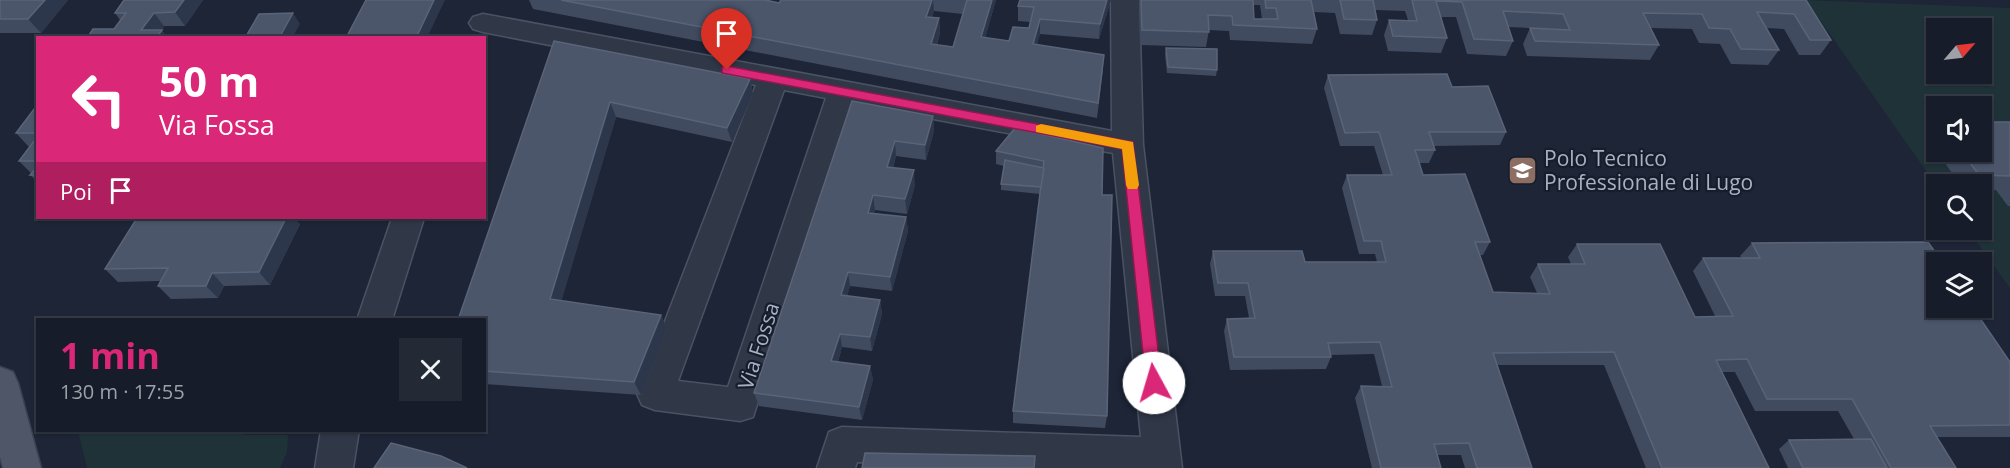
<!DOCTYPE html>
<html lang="it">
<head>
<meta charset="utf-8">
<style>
	:root { --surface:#161c29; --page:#232935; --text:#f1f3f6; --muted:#9ea1a8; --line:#353a46; --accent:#db2777 }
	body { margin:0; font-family:"Open Sans",sans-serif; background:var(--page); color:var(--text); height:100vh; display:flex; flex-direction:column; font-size:22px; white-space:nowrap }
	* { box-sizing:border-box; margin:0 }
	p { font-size:20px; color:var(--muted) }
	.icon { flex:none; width:33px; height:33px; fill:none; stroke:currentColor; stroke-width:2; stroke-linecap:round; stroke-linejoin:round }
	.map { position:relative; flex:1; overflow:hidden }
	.side { position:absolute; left:36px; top:318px; width:450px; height:114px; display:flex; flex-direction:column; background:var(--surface); border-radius:0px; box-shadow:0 2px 4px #0004,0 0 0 2px var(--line) }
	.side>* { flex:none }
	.top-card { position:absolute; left:36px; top:36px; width:450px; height:183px; border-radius:0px; box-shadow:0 2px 4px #0004,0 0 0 2px var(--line); background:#db2777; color:#fff; overflow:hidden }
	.needle { width:39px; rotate:62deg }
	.buttons { position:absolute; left:1926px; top:18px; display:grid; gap:12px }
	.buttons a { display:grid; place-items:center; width:66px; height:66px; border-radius:0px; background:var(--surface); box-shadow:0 2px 4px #0004,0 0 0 2px var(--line); font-size:30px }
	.pin { position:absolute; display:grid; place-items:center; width:51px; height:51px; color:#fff; margin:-62px -26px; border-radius:50% 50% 50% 0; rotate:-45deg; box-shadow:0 0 6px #0007 }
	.pin .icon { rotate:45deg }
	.me { position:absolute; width:66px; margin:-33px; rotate:354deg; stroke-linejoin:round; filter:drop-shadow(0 0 4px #0008) }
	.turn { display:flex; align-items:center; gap:21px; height:126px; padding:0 24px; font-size:27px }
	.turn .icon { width:78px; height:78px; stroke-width:2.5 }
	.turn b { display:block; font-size:42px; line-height:51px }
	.then { display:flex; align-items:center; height:57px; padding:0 24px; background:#0003; gap:12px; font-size:22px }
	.round { display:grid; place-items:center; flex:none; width:63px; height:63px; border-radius:0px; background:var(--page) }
	.headline { display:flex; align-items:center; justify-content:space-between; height:102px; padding:0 24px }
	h1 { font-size:36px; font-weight:700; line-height:45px; color:var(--accent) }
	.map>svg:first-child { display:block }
	.green { fill:#1f3238; fill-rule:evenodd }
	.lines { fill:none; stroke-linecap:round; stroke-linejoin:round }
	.minor-casing { stroke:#4b5263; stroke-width:3 }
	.major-casing { stroke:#3a4151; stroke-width:3 }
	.minor { fill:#303747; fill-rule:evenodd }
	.major { fill:#4e5668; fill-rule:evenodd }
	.wall { fill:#404b60; fill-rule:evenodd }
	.shaded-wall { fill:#2d374b }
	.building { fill:#4b566b; stroke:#5a6479; stroke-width:1.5 }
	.route { fill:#db2777; stroke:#8e194d; stroke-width:1.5 }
	.slow { fill:#f59e0b }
	.labels { text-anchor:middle; stroke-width:4.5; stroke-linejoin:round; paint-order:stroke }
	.poi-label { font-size:21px; fill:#aab1c5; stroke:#161d2b; text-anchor:start }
	.street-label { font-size:21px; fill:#aab1c5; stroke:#161d2b }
</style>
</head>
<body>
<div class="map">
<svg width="2010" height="468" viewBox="0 0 2010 468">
	<rect width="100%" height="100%" fill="#1d2537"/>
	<g class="green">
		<path d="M1806,0L2010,8V288L1968,230H1982V184L1936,185ZM1936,28H1982V74H1936ZM1936,106H1982V152H1936Z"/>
		<polygon points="78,431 245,431 245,435 288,435 287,452 280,468 87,468"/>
	</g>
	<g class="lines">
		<defs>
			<g id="minor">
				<path d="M1111,0H1139L1143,145L1182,468H1038L857,462L855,468H817L829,432L842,427L1141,437L1113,153L854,104L753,417L740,421L655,410L642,405L637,394L756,85L483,32L473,29L469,23L473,17L483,14L1112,131ZM784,90L826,98L728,387L678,381Z"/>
				<polygon points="392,218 424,218 392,320 357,320"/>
				<polygon points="321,430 359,430 353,468 315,468"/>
			</g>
			<polygon id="major" points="0,367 13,372 18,383 41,468 3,468 0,457"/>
		</defs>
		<use href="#minor" class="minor-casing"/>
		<use href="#major" class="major-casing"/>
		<use href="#minor" class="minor"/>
		<use href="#major" class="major"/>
	</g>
	<g class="wall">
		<polygon points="0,0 68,0 41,33 0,33"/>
		<polygon points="203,0 185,26 164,26 162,30 167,38 87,38 114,29 120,20 115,13"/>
		<path d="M529,0H769L779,3L781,0H996L985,38L1009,41L1029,28L1030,22L1018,21V6L1111,0L1099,39L1040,34L1037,44L1103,70L1097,118L533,9ZM934,11L963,14L953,47L937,45L940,33L939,18L932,17Z"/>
		<path d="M1139,0H1806L1831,40L1820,55H1799L1784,29L1766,28L1779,50L1768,65L1731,64L1720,44L1699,43L1692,29L1650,28L1659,45L1650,60L1527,56L1523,44L1530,28L1556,30V29L1508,27L1513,41L1506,56L1467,54L1456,17H1441L1447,38L1441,53L1388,51L1384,35L1389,20H1408L1405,11L1375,10L1377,20L1372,35L1340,34L1335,13L1314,12L1317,29L1312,44L1230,40L1229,31L1209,30L1206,47L1140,45ZM1253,5H1260L1262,19H1254Z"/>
		<polygon points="554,41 750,79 753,94 732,142 616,117 561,301 661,315 667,329 641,395 484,384 484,320"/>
		<polygon points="1166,48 1217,70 1216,76 1167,73 1165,55"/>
		<polygon points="1328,75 1452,87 1506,132 1500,145 1434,146 1435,150 1429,163 1420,163 1423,175 1490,242 1483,255 1480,255 1493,292 1537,293 1530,277 1538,264 1571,264 1568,257 1577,244 1695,317 1715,316 1693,271 1703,258 1742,258 1740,256 1752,243 2010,362 2010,437 1937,437 1956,468 1788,468 1779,449 1789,440 1854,439 1838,411 1755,411 1735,372 1722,372 1769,468 1646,468 1604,365 1497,365 1532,468 1465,468 1461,455 1437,455 1441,468 1372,468 1355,398 1361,386 1382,386 1374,354 1331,355 1331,357 1326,369 1230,370 1224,331 1227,319 1249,318 1245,296 1215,296 1210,264 1213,251 1305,262 1377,262 1375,254 1359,254 1342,188 1347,175 1383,175 1374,146 1340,146 1324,88"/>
		<polygon points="852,101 933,116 934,131 926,160 896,156 893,168 915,185 907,214 875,210 874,213 906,217 908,231 892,291 850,286 847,296 880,300 882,314 872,351 842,347 838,362 870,366 873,380 862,420 759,406 754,393"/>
		<polygon points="38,104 38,182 30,175 32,174 19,161 29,147 16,133"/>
		<polygon points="2010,122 2010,206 2008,206 1996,190 1982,190 1982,184 1960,184 1937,152 1982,152"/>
		<polygon points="1936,125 1936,151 1926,136"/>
		<polygon points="1015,128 1102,195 1107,416 1105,428 1013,423 1013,411 1040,194 1001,190 1001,184 1004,166 996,164 996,151"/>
		<polygon points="300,224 270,285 224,286 218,298 171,299 158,286 160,281 118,282 105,269"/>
	</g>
	<g class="shaded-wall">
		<polygon points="45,0 68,0 41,33 28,19"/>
		<polygon points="184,0 203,0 185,26 175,12"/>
		<polygon points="434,0 445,0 427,38 416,38"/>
		<polygon points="932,0 933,0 934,11 927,32 926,17"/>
		<polygon points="992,0 996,0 981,52 981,37"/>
		<polygon points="1107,0 1111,0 1099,39 1100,24"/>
		<polygon points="154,13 164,26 162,30 167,38 147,38 141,30"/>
		<polygon points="293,13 300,24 292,38 279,38"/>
		<polygon points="939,18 940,33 932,59 931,44"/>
		<polygon points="1040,19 1040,34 1033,59 1033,44"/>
		<polygon points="750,79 753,94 732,142 727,128"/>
		<polygon points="610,102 616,117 558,313 550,299"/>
		<polygon points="933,116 934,131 926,160 925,145"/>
		<polygon points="895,141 896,156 889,182 887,167"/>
		<polygon points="914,170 915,185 907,214 905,199"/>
		<polygon points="873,195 875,210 870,227 868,213"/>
		<polygon points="906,217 908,231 892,291 890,277"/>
		<polygon points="286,218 294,218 300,224 270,285 259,272"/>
		<polygon points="848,272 850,286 843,309 841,295"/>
		<polygon points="212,273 224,286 218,298 206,286"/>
		<polygon points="880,300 882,314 872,351 870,337"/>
		<polygon points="661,315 667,329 641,395 634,382"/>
		<polygon points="840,334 842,347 834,375 831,361"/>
		<polygon points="870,366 873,380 862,420 859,407"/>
	</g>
	<g class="building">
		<polygon points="0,0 45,0 28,19 0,19"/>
		<polygon points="124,0 184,0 175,12 154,13 141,30 162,30 156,38 87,38 93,29 114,29 126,13 115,13"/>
		<polygon points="366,0 434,0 416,38 346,38"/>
		<polygon points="561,0 765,0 779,3 781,0 932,0 926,17 939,18 931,44 953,47 967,0 992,0 981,37 1009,41 1013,27 1029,28 1034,7 1018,6 1020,0 1107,0 1100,24 1040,19 1033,44 1104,55 1098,103"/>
		<polygon points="1141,0 1253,0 1254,19 1278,19 1276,8 1266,8 1265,0 1311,0 1317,29 1233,25 1232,16 1208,15 1209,32 1142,30"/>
		<polygon points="1340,0 1373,0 1377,20 1344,19"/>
		<polygon points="1412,0 1806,0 1831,40 1810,40 1794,14 1757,12 1779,50 1741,49 1730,29 1709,28 1702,14 1643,13 1659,45 1535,41 1530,28 1570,30 1563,14 1503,11 1513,41 1474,39 1462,2 1436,1 1447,38 1393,36 1389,20 1417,21"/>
		<polygon points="293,13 279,38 245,38 259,14"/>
		<polygon points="554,41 750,79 727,128 610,102 550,299 661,315 634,382 484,371 484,320 458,320"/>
		<polygon points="1166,48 1217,49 1217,70 1168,67"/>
		<polygon points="1447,74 1452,87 1488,86 1506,132 1429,132 1435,150 1415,150 1423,175 1465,174 1490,242 1475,242 1493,292 1550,294 1538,264 1585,264 1577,244 1660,244 1695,317 1733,316 1703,258 1760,258 1752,243 1928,242 1942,262 1936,262 1936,308 1973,308 2010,362 2010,425 1930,426 1956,468 1891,468 1852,399 1767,399 1747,359 1716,360 1769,468 1662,468 1614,352 1493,353 1532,468 1477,468 1469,443 1434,444 1441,468 1381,468 1361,386 1392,387 1380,342 1328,343 1331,357 1234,357 1227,319 1255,318 1248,283 1218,283 1213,251 1302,251 1305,262 1386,262 1381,241 1364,241 1347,175 1392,175 1379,132 1345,133 1328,75"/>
		<polygon points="852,101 933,116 925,145 895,141 887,167 914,170 905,199 873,195 868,213 906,217 890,277 848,272 841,295 880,300 870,337 840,334 831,361 870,366 859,407 754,393"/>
		<polygon points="38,104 38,133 16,133"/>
		<polygon points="1982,122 2010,122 2010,176 1979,175 1962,152 1982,152"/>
		<polygon points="1015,128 1103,148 1102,195 1112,195 1107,416 1013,411 1044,161 996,151"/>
		<polygon points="38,136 38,161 19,161"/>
		<polygon points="1005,160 1044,168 1041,187 1001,184"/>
		<polygon points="38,166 38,175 30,175"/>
		<polygon points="137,218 286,218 259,272 212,273 206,286 158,286 168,268 105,269"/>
		<polygon points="1871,439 1887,468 1803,468 1789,440"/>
		<polygon points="391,443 441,456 467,468 374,468"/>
		<polygon points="865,453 1035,456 1034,468 862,468"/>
	</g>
	<polygon class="route" points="727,66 1133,142 1162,383 1159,388 1149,388 1146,383 1122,149 722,73 722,67"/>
	<polygon class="slow" points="1041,124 1133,142 1139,185 1137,189 1128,189 1126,185 1122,149 1036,132 1036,126"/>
	<defs>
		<symbol id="school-square" viewBox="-11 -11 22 22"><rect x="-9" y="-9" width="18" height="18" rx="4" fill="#8d6e63" stroke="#161d2b"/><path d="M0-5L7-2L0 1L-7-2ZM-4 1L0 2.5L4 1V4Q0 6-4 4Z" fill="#fff"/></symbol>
	</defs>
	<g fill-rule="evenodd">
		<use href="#school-square" x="1506" y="154" width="33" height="33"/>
	</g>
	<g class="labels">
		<g class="poi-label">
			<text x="1544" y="166">Polo Tecnico<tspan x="1544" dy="24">Professionale di Lugo</tspan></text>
		</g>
		<g class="street-label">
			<text transform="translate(759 346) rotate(-72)" y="7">Via Fossa</text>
		</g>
	</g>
</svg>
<div class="buttons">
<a><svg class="needle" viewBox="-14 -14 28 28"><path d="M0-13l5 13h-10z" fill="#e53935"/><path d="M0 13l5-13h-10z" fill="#9ea1a8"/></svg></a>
<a><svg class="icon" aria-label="sound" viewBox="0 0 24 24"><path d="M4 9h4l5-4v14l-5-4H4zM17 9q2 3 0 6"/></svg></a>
<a><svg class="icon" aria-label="search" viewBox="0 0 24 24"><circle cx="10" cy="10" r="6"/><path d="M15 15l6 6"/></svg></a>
<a><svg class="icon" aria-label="layers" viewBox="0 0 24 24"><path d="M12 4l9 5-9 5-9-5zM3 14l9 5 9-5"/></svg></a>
</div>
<div class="pin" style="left:727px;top:70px;background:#d93025"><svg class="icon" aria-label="arrive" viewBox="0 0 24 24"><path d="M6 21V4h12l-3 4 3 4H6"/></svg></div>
<svg class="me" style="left:1154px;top:383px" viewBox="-20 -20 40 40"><circle r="19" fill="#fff"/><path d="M0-13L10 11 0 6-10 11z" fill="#db2777"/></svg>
<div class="top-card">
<div class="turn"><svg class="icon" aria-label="left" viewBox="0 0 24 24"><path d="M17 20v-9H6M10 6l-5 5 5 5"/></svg><div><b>50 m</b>Via Fossa</div></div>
<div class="then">Poi<svg class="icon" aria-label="arrive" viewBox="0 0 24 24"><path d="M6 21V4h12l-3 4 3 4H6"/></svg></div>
</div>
<section class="side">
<div class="headline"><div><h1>1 min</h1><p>130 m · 17:55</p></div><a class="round"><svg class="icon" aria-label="close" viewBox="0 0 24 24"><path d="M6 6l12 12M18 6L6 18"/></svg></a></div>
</section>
</div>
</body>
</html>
